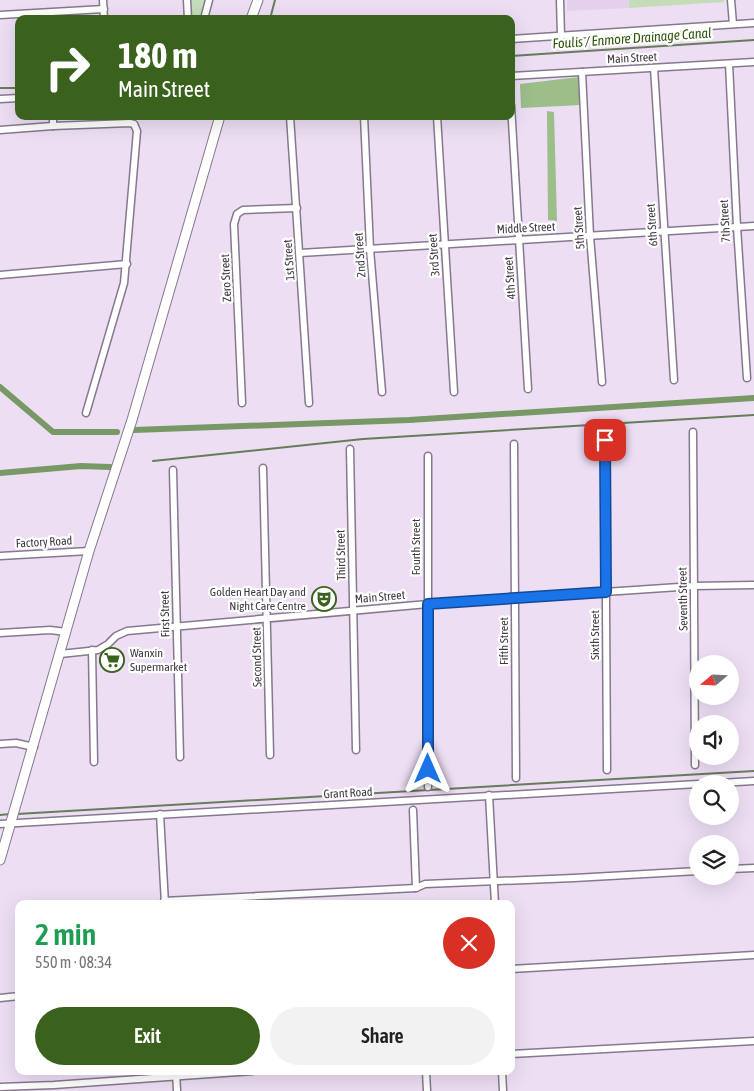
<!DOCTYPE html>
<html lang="en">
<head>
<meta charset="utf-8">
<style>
	:root { --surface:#fff; --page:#f2f2f2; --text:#202124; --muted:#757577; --accent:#3b621d }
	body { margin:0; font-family:"Asap Condensed",sans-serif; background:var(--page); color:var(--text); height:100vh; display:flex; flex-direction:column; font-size:19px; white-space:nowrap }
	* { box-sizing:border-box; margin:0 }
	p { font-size:16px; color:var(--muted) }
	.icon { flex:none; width:28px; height:28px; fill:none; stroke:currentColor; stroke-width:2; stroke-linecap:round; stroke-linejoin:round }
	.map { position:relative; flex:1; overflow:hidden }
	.sheet { position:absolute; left:15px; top:900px; width:500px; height:175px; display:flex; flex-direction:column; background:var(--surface); border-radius:10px; box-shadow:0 5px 20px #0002 }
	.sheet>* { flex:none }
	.hud { position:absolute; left:15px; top:15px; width:500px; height:105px; border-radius:10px; box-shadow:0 5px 20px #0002; background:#3b621d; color:#fff; overflow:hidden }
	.needle { width:32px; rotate:251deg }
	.tools { position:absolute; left:689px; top:655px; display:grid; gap:10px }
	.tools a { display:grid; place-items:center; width:50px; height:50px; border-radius:50%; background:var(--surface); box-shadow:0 5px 20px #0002; font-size:25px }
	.pin { position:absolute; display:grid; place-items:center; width:42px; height:42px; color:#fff; margin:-21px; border-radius:10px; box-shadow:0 2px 8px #0006 }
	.me { position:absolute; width:55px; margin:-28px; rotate:0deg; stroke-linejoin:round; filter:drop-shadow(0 0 4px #0008) }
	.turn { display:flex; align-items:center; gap:18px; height:105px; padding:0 20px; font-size:22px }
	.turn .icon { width:65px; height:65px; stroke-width:2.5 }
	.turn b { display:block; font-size:35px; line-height:42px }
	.round { display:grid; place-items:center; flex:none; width:52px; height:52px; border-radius:26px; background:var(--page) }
	.overview { display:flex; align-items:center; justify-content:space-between; height:85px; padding:0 20px }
	h1 { font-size:30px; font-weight:600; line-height:38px; color:#1e9e55 }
	.cta { display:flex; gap:10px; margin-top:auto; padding:10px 20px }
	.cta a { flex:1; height:58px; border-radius:30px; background:var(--accent); color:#fff; font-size:20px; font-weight:600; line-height:58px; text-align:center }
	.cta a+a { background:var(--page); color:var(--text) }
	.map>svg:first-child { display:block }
	.built { fill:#e3d0ed }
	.green { fill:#c5dcb9 }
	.forest { fill:#9cbe89 }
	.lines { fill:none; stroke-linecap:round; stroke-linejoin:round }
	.stream { stroke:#677c5b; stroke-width:2 }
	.canal { stroke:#789865; stroke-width:6 }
	.street-casing { stroke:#86798d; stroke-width:9 }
	.secondary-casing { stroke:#86798d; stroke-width:11 }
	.street { stroke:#fff; stroke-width:6 }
	.secondary { stroke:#fff; stroke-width:9 }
	.route-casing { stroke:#114b97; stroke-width:12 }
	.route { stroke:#1a73e8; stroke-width:9 }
	.labels { text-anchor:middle; stroke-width:4.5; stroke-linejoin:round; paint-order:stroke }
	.street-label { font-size:12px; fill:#403a43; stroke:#fff }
	.poi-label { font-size:12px; fill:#403a43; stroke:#fff; text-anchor:end }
	.water-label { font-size:14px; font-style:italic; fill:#2f570b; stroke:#fff }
</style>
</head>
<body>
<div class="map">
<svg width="754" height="1091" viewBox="0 0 754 1091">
	<rect width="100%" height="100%" fill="#eddef4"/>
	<polygon class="built" points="567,0 629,0 629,8 567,11"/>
	<g class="green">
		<polygon points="191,0 206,0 200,19 191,19 190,17"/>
		<polygon points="629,0 724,0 724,2 629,8"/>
	</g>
	<g class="forest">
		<polygon points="579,77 581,105 521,108 520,84"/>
		<polygon points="547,111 554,112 557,221 548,220"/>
	</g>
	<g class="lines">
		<g class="stream">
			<polyline points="270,19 275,0"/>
			<polyline points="511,56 754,40"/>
			<polyline points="0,88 19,88"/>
			<polyline points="153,461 363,439 754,415"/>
			<polyline points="17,814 754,771"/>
			<polyline points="0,815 10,814"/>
		</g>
		<g class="canal">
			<polyline points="0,387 53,432 117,432"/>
			<polyline points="134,430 409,420 754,398"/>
			<polyline points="0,473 81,466 110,467"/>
		</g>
		<defs>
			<g id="street">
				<polyline points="103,0 104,19"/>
				<polyline points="187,0 188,19"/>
				<polyline points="560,0 561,36"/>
				<polyline points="731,0 733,24"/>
				<polyline points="0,15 104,9"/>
				<polyline points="204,19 209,0"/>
				<polyline points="511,39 754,23"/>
				<polyline points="729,64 737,227 747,378"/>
				<polyline points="654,68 674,380"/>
				<polyline points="582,72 590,236 602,382"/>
				<polyline points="511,76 754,62"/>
				<polyline points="0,99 19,98"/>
				<polyline points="511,105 528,389"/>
				<polyline points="53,116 53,126 130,123 134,124 137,131 124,283 86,413"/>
				<polyline points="290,116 309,403"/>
				<polyline points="364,116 370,249 382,392"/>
				<polyline points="437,116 454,392"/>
				<polyline points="0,130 53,126"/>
				<polyline points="300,253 754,226"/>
				<polyline points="0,275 127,264"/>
				<polyline points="242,403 234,224 237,214 243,210 297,208"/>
				<polyline points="693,432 695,765"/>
				<polyline points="605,440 607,770"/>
				<polyline points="514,444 516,778"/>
				<polyline points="350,449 356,750"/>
				<polyline points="428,456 428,787"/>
				<polyline points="263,468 270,755"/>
				<polyline points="173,470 180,757"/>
				<polyline points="0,556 89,551"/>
				<polyline points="0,633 50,630 66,632"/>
				<polyline points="92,650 94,762"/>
				<polyline points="60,654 98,650 108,644 116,636 127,631 428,604 694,586 754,585"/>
				<polyline points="0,744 16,743 34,747"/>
				<polyline points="703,784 754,781"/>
				<polyline points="489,795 495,904"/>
				<polyline points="413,810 416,888"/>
				<polyline points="160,814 165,904"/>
				<polyline points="0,824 698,784"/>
				<polyline points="730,869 754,868"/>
				<polyline points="164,901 416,888 425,884 574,878 698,871"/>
				<polyline points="511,969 754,955"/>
				<polyline points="0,998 19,996"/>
				<polyline points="511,1054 754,1041"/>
				<polyline points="176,1071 177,1091"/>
				<polyline points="426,1071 427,1091"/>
				<polyline points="502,1071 503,1091"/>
				<polyline points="0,1087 54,1085 253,1071"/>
			</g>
			<g id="secondary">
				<polyline points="251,19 258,0"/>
				<polyline points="0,860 89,551 132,420 220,116"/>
			</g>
		</defs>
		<use href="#street" class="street-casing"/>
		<use href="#secondary" class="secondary-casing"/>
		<use href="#street" class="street"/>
		<use href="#secondary" class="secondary"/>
	</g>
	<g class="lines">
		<defs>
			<polyline id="route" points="428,769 428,604 606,592 605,440"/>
		</defs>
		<use href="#route" class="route-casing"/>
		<use href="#route" class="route"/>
	</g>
	<defs>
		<symbol id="theatre-ring" viewBox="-11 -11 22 22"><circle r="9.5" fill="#fff" stroke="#3b621d" stroke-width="1.5"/><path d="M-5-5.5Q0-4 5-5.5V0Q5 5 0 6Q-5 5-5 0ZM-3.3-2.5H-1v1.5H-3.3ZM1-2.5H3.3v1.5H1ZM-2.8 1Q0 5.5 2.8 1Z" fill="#3b621d"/></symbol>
		<symbol id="supermarket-ring" viewBox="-11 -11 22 22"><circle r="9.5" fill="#fff" stroke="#3b621d" stroke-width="1.5"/><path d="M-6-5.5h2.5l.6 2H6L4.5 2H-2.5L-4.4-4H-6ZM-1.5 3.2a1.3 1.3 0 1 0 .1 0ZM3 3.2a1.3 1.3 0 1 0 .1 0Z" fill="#3b621d"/></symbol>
	</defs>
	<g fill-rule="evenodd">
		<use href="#theatre-ring" x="310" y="585" width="28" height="28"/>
		<use href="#supermarket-ring" x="98" y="646" width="28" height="28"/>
	</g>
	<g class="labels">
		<g class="street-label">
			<text transform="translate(632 58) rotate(-3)" y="4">Main Street</text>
			<text transform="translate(725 221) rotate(-93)" y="4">7th Street</text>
			<text transform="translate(652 225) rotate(-94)" y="4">6th Street</text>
			<text transform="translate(526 228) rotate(-3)" y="4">Middle Street</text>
			<text transform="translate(579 228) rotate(-94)" y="4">5th Street</text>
			<text transform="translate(360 255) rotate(-94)" y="4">2nd Street</text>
			<text transform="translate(434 255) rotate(-94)" y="4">3rd Street</text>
			<text transform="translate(289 260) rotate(-94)" y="4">1st Street</text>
			<text transform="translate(226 278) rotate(-93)" y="4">Zero Street</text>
			<text transform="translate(510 278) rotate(-94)" y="4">4th Street</text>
			<text transform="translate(44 542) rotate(-3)" y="4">Factory Road</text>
			<text transform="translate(416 547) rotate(-90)" y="4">Fourth Street</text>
			<text transform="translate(341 555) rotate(-91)" y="4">Third Street</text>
			<text transform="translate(380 597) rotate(-5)" y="4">Main Street</text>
			<text transform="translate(683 599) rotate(-91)" y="4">Seventh Street</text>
			<text transform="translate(165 614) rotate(-91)" y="4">First Street</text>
			<text transform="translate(595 635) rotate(-90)" y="4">Sixth Street</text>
			<text transform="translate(504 641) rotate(-90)" y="4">Fifth Street</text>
			<text transform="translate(257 657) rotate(-91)" y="4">Second Street</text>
			<text transform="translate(348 793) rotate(-3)" y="4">Grant Road</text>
		</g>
		<g class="poi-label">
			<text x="306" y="596">Golden Heart Day and<tspan x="306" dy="14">Night Care Centre</tspan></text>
			<text x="130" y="657" text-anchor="start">Wanxin<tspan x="130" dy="14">Supermarket</tspan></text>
		</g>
		<g class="water-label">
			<text transform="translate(632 38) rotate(-4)" y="5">Foulis / Enmore Drainage Canal</text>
		</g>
	</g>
</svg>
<div class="tools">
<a><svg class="needle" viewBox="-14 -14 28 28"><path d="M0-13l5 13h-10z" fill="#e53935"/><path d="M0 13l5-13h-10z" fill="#757577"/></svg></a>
<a><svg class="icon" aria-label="sound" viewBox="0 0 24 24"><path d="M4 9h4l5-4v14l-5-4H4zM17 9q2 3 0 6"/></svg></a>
<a><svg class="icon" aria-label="search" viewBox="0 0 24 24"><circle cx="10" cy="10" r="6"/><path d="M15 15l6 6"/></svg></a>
<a><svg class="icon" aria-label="layers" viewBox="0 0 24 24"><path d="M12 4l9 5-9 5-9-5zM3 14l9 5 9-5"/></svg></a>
</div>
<div class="pin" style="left:605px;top:440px;background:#d93025"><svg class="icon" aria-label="arrive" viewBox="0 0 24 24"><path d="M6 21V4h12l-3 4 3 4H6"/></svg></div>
<svg class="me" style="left:428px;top:769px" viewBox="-20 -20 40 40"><path d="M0-17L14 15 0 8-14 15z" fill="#1a73e8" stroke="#fff" stroke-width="4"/></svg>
<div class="hud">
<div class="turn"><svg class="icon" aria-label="right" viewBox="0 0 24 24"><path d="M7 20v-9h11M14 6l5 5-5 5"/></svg><div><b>180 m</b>Main Street</div></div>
</div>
<section class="sheet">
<div class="overview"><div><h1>2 min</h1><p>550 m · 08:34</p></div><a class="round" style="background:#d93025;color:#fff"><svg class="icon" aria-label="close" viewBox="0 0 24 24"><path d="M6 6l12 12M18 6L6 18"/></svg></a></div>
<div class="cta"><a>Exit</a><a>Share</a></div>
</section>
</div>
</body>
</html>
